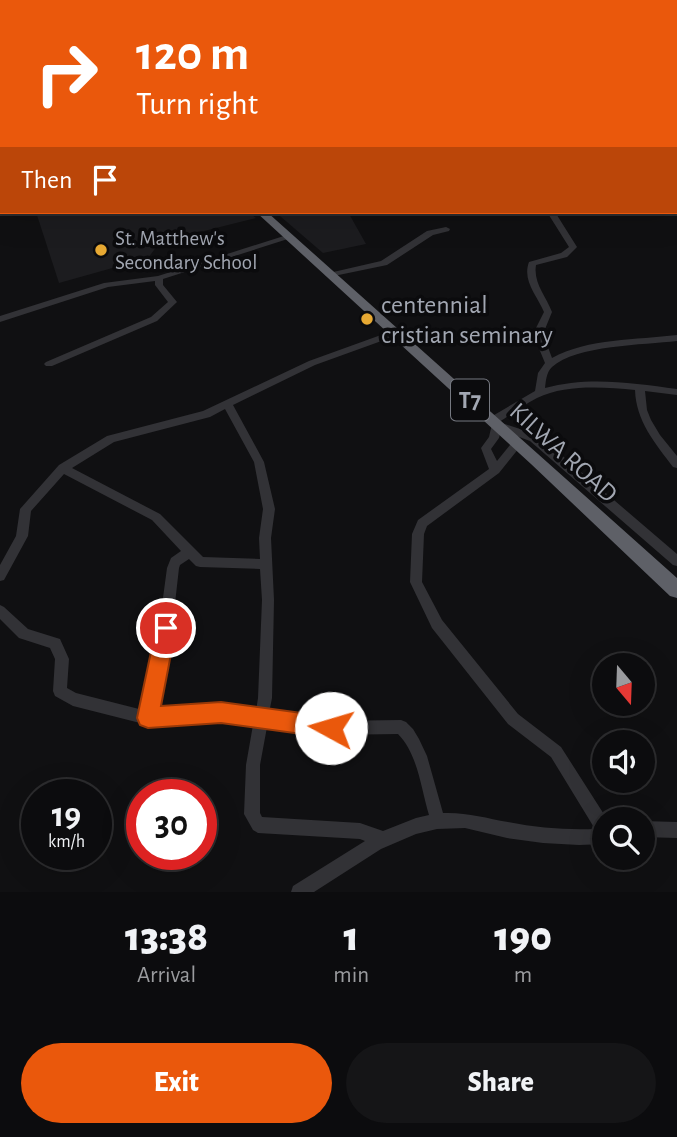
<!DOCTYPE html>
<html lang="en">
<head>
<meta charset="utf-8">
<style>
	:root { --surface:#0c0c0e; --page:#151517; --text:#f1f3f6; --muted:#9a9b9e; --line:#2c2c2e; --accent:#ea580c }
	body { margin:0; font-family:"Alegreya Sans",sans-serif; background:var(--page); color:var(--text); height:100vh; display:flex; flex-direction:column; font-size:26px; white-space:nowrap }
	* { box-sizing:border-box; margin:0 }
	p { font-size:23px; color:var(--muted) }
	.icon { flex:none; width:38px; height:38px; fill:none; stroke:currentColor; stroke-width:2; stroke-linecap:round; stroke-linejoin:round }
	.map { position:relative; height:892px; overflow:hidden }
	.details { display:flex; flex-direction:column; background:var(--surface); flex:1 }
	.details>* { flex:none }
	.guide { position:absolute; left:0px; top:0px; width:677px; height:214px; box-shadow:0 7px 28px #0002,0 0 0 2px var(--line); background:#ea580c; color:#fff; overflow:hidden }
	.needle { width:46px; rotate:161deg }
	.controls { position:absolute; left:592px; top:653px; display:grid; gap:14px }
	.controls a { display:grid; place-items:center; width:63px; height:63px; border-radius:50%; background:var(--surface); box-shadow:0 7px 28px #0002,0 0 0 2px var(--line); font-size:35px }
	.speed { position:absolute; left:21px; top:779px; display:flex; gap:14px; font-size:35px; font-weight:700; text-align:center }
	.speed>* { display:grid; place-content:center; width:91px; height:91px; border-radius:50%; background:var(--surface); box-shadow:0 7px 28px #0002,0 0 0 2px var(--line); line-height:1 }
	.speed small { font-size:18px; font-weight:400 }
	.speed .limit { border:10px solid #d22; background:#fff; color:#111 }
	.pin { position:absolute; display:grid; place-items:center; width:60px; height:60px; color:#fff; margin:-30px; border:4px solid #fff; border-radius:50%; box-shadow:0 2px 7px #0007 }
	.me { position:absolute; width:77px; margin:-38px; rotate:276deg; stroke-linejoin:round; filter:drop-shadow(0 0 5px #0008) }
	.turn { display:flex; align-items:center; gap:24px; height:147px; padding:0 21px; font-size:32px }
	.turn .icon { width:91px; height:91px; stroke-width:2.5 }
	.turn b { display:block; font-size:49px; line-height:60px }
	.then { display:flex; align-items:center; height:66px; padding:0 21px; background:#0003; gap:14px; font-size:26px }
	.eta { display:flex; justify-content:space-evenly; align-items:center; height:119px; text-align:center }
	.eta b { font-size:42px; font-weight:800; line-height:49px }
	.cta { display:flex; gap:14px; margin-top:auto; padding:14px 21px }
	.cta a { flex:1; height:80px; border-radius:42px; background:var(--accent); color:#fff; font-size:28px; font-weight:800; line-height:80px; text-align:center }
	.cta a+a { background:var(--page); color:var(--text) }
	.map>svg:first-child { display:block }
	.built { fill:#1c1c1f }
	.green { fill:#171c18 }
	.lines { fill:none; stroke-linecap:round; stroke-linejoin:round }
	.minor { fill:#323236; fill-rule:evenodd }
	.highway { fill:#5e6067; fill-rule:evenodd }
	.route { fill:#ea580c; stroke:#983908; stroke-width:2 }
	.poi-dot { fill:#e7a933; stroke:#0b0b0d; stroke-width:2.5 }
	.labels { text-anchor:middle; stroke-width:7; stroke-linejoin:round; paint-order:stroke }
	.far-poi-label { font-size:21px; fill:#a2a7b2; stroke:#0b0b0d; text-anchor:start }
	.shield { fill:#0b0b0d; stroke:#757880; stroke-width:2 }
	.shield-label { font-size:24px; font-weight:bold; fill:#a2a7b2 }
	.poi-label { font-size:26px; fill:#a2a7b2; stroke:#0b0b0d; text-anchor:start }
	.street-label { font-size:26px; fill:#a2a7b2; stroke:#0b0b0d }
</style>
</head>
<body>
<div class="map">
<svg width="677" height="892" viewBox="0 0 677 892">
	<rect width="100%" height="100%" fill="#101012"/>
	<g class="built">
		<polygon points="36,212 248,212 256,218 160,242 148,258 59,283"/>
		<polygon points="289,212 348,212 366,244 323,253 280,216"/>
	</g>
	<polygon class="green" points="109,0 677,0 677,87 676,2"/>
	<g class="lines">
		<g class="minor">
			<rect x="0" y="17" width="2" height="2"/>
			<rect x="0" y="92" width="2" height="4"/>
			<polygon points="2,141 2,146 0,146 0,142"/>
			<rect x="676" y="154" width="1" height="5"/>
			<rect x="676" y="181" width="1" height="4"/>
			<rect x="676" y="203" width="1" height="4"/>
			<path d="M547,212H555L577,247L567,257L536,265C533,283 546,296 552,312L543,334L552,358C588,338 637,340 677,335V341C644,345 576,345 552,367C546,373 546,381 545,388C588,376 633,383 677,389V395L645,391L647,410L651,420L660,435L677,456V468L673,467C655,443 636,421 635,390C604,387 566,384 537,398C523,405 512,414 499,422L538,435L677,554V566L673,565L530,441L501,430L499,438L491,449L497,461L514,440H522L523,443L499,473L427,526L424,534L422,582L442,620L518,714L561,747L607,819H604V844L579,845L543,843L507,838L465,828L437,829L416,834L381,849L314,892H291L293,886L365,841L360,839L258,833L253,830L244,814L246,765L253,725L207,719L148,725L73,706L55,696L53,691L55,659L50,648L19,638L0,619V605L4,607L28,629L60,639L69,659L67,688L76,693L143,710L154,665L167,568L171,558L181,551L152,520L64,474L31,511L28,536L4,580L0,581V565L16,536L20,509L59,465L107,436L203,411L309,361L392,331H398L399,333L398,335L315,365L233,405L264,462L275,509L271,538L274,600L272,698L269,713L331,721L401,720L406,722L413,729L419,739L427,756L443,813C466,812 486,818 508,822C537,828 566,830 595,829L551,757L508,724L432,628L410,582L412,534L418,520L489,469L481,448L489,437L492,424L488,421L489,418L535,391L538,373L545,363L533,334L544,312C537,295 522,281 529,262L561,253L569,247ZM225,409L254,462L263,509L259,538L260,559L203,557L160,514L72,468L114,442L210,417ZM189,559L196,566L200,567L260,569L262,600L258,698L256,711L207,705L157,710L168,665L179,568L180,565ZM267,727L331,735L398,734C418,754 421,789 429,815L416,818L383,831L360,823L262,817L260,813V765Z"/>
			<polygon points="446,227 450,229 449,231 433,235 387,265 329,277 325,275 329,273 381,261 427,231"/>
			<polygon points="287,235 290,235 294,237 163,279 163,285 177,302 157,321 52,366 46,366 44,364 46,362 151,317 168,302 155,285 155,281 108,287 0,322 0,316 104,283 158,276"/>
			<polygon points="642,821 677,822 677,838 642,837"/>
		</g>
		<g class="highway">
			<polygon points="92,0 99,0 100,2 93,2"/>
			<polygon points="256,212 267,212 677,578 677,598 670,596 531,464"/>
		</g>
	</g>
	<polygon class="route" points="166,619 173,621 176,628 161,706 221,702 331,717 338,720 342,728 338,735 331,738 221,723 148,728 140,725 137,718 156,628 159,621"/>
	<g class="poi-dot">
		<circle cx="101" cy="250" r="7"/>
		<circle cx="367" cy="319" r="7"/>
	</g>
	<g class="labels">
		<g class="far-poi-label">
			<text x="115" y="245">St. Matthew's<tspan x="115" dy="24">Secondary School</tspan></text>
		</g>
		<rect class="shield" x="451" y="379.5" width="38" height="41" rx="5"/>
		<g class="shield-label">
			<text x="470" y="408">T7</text>
		</g>
		<g class="poi-label">
			<text x="381" y="313">centennial<tspan x="381" dy="30">cristian seminary</tspan></text>
		</g>
		<g class="street-label">
			<text transform="translate(564 452) rotate(42)" y="9">KILWA ROAD</text>
		</g>
	</g>
</svg>
<div class="controls">
<a><svg class="needle" viewBox="-14 -14 28 28"><path d="M0-13l5 13h-10z" fill="#e53935"/><path d="M0 13l5-13h-10z" fill="#9a9b9e"/></svg></a>
<a><svg class="icon" aria-label="sound" viewBox="0 0 24 24"><path d="M4 9h4l5-4v14l-5-4H4zM17 9q2 3 0 6"/></svg></a>
<a><svg class="icon" aria-label="search" viewBox="0 0 24 24"><circle cx="10" cy="10" r="6"/><path d="M15 15l6 6"/></svg></a>
</div>
<div class="speed"><div>19<small>km/h</small></div><div class="limit">30</div></div>
<div class="pin" style="left:166px;top:628px;background:#d93025"><svg class="icon" aria-label="arrive" viewBox="0 0 24 24"><path d="M6 21V4h12l-3 4 3 4H6"/></svg></div>
<svg class="me" style="left:331px;top:728px" viewBox="-20 -20 40 40"><circle r="19" fill="#fff"/><path d="M0-13L10 11 0 6-10 11z" fill="#ea580c"/></svg>
<div class="guide">
<div class="turn"><svg class="icon" aria-label="right" viewBox="0 0 24 24"><path d="M7 20v-9h11M14 6l5 5-5 5"/></svg><div><b>120 m</b>Turn right</div></div>
<div class="then">Then<svg class="icon" aria-label="arrive" viewBox="0 0 24 24"><path d="M6 21V4h12l-3 4 3 4H6"/></svg></div>
</div>
</div>
<section class="details">
<div class="eta">
<div><b>13:38</b><p>Arrival</p></div>
<div><b>1</b><p>min</p></div>
<div><b>190</b><p>m</p></div>
</div>
<div class="cta"><a>Exit</a><a>Share</a></div>
</section>
</body>
</html>
